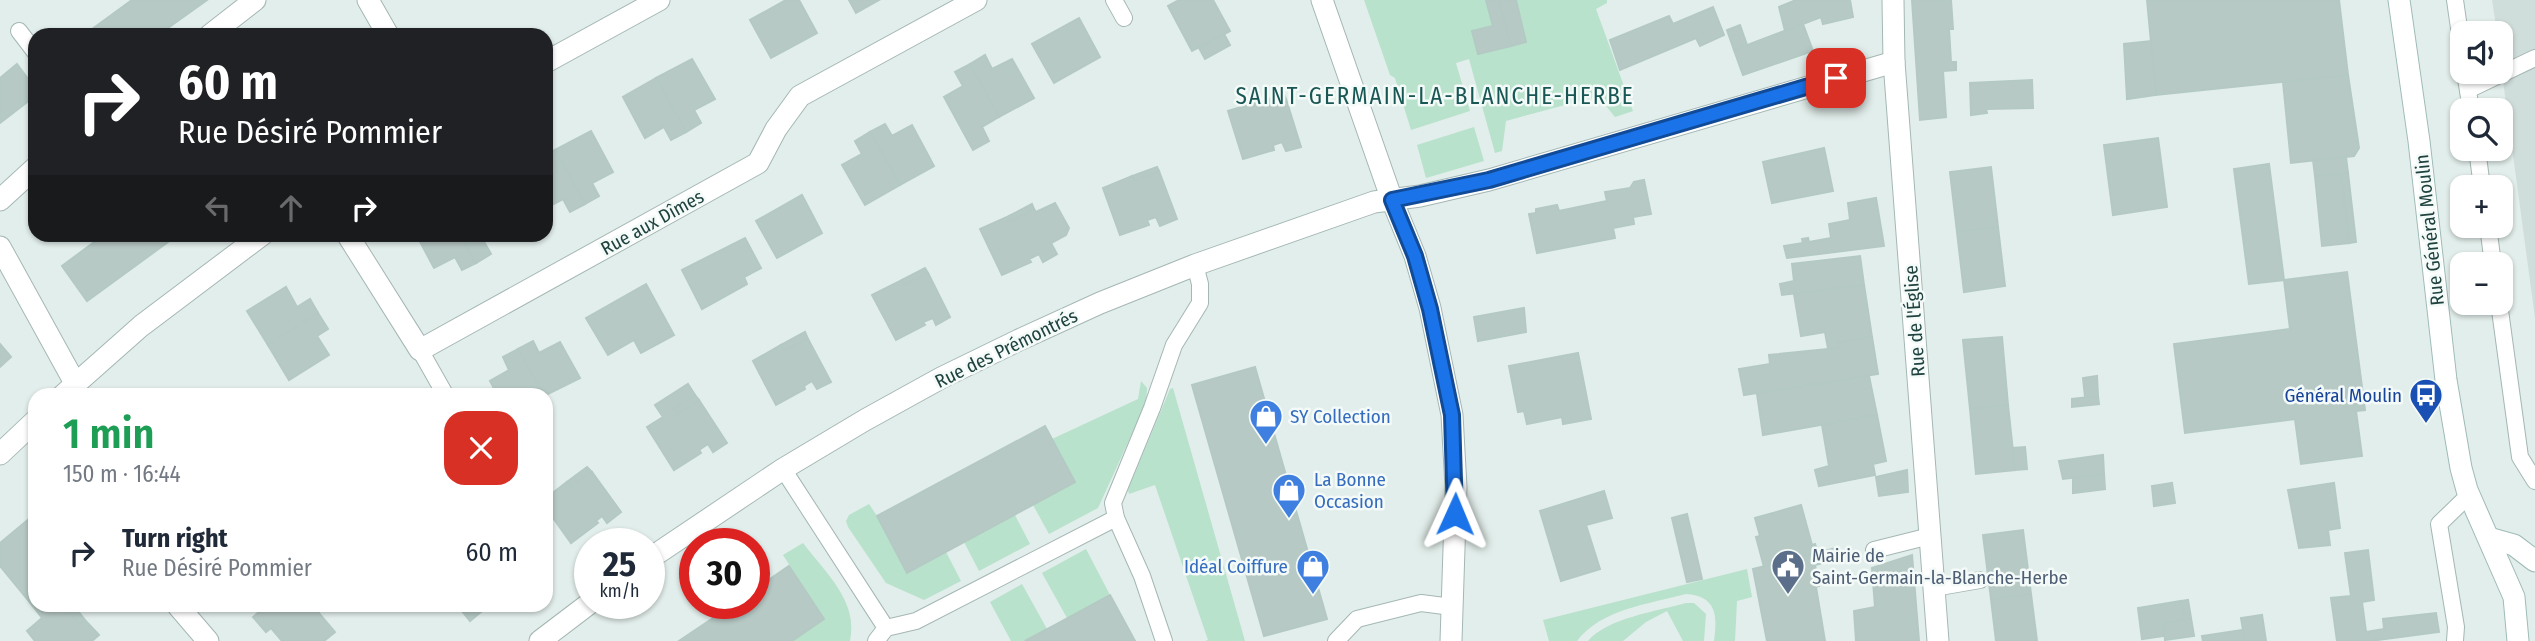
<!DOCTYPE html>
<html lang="en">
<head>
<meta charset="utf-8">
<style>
	:root { --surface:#fff; --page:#f6f6f7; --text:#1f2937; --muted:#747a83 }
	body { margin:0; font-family:"Fira Sans Condensed",sans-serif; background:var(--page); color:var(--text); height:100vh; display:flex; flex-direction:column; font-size:26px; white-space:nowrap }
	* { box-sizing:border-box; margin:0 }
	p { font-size:23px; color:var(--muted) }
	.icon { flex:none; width:38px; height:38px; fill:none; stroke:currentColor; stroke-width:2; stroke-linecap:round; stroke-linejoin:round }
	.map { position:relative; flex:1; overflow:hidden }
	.details { position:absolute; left:28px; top:388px; width:525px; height:224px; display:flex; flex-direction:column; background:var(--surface); border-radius:21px; box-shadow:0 2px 5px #0004 }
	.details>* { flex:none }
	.top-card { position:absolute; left:28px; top:28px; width:525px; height:214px; border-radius:21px; box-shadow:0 2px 5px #0004; background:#202124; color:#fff; overflow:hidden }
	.fabs { position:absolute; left:2450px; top:21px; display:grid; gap:14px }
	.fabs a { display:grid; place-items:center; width:63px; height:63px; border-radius:14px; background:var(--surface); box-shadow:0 2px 5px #0004; font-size:35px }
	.speed { position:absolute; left:574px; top:528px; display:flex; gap:14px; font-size:35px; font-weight:700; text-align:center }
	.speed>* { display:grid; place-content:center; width:91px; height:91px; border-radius:50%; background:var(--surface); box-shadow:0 2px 5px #0004; line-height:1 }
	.speed small { font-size:18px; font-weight:400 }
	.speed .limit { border:10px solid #d22; background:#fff; color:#111 }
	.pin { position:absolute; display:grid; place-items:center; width:60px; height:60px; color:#fff; margin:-30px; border-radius:14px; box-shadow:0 4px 10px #0006 }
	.me { position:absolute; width:77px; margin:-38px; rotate:1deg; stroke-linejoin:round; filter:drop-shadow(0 0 5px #0008) }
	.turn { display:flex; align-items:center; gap:24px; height:147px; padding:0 35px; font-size:32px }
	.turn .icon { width:91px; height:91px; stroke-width:2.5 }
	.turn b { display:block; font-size:49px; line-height:60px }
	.lanes { display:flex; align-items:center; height:66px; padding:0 35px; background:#0003; justify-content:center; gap:35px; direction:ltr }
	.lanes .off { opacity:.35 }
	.round { display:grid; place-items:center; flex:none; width:74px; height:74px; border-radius:21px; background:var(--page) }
	.summary { display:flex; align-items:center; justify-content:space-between; height:119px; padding:0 35px }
	h1 { font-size:42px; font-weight:600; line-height:52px; color:#1e9e55 }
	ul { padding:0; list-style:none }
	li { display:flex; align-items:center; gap:21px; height:91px; padding:0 35px }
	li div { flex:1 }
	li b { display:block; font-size:26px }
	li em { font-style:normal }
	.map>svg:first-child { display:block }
	.built { fill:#d0dedb }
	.green { fill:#b8e2cc }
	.building { fill:#b7c9c5; stroke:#b4c9c4; stroke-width:2 }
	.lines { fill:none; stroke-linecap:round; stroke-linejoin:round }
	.service-casing { stroke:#a4b7b4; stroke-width:18 }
	.minor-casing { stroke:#a4b7b4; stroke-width:23 }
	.tertiary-casing { stroke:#a4b7b4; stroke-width:23 }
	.secondary-casing { stroke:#9fbbb7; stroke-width:23 }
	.service { stroke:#fff; stroke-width:16 }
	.minor { stroke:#fff; stroke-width:21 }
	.tertiary { stroke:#fff; stroke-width:21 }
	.secondary { stroke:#fff; stroke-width:21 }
	.route-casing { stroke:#114b97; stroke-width:18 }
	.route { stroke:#1a73e8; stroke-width:12 }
	.labels { text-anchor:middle; stroke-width:5; stroke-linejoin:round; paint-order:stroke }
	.street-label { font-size:19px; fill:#1f423f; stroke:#f3faf8 }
	.transit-label { font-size:19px; fill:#164399; stroke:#f3faf8; text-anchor:end }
	.shop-label { font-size:19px; fill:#366cbe; stroke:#f3faf8; text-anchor:start }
	.service-label { font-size:19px; fill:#4e5e75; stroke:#f3faf8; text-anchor:start }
	.quarter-label { font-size:23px; letter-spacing:2px; fill:#195754; stroke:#f3faf8 }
</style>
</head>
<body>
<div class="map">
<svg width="2535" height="641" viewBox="0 0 2535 641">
	<rect width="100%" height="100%" fill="#e2eeeb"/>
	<polygon class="built" points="2492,0 2535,0 2535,318 2501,66 2501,33 2497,33"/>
	<g class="green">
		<polygon points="1364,0 1607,0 1607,3 1596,9 1633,111 1615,117 1598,96 1506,121 1502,151 1495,153 1469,59 1456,63 1470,111 1411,130 1395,78 1390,75"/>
		<polygon points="1474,127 1484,161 1426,178 1417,145"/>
		<polygon points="1141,381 1147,388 1146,403 1098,508 1049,534 1033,505 1075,482 1052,439 1138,399"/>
		<polygon points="1173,388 1245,641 1205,641 1208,640 1155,485 1129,494 1128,490 1170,389"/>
		<polygon points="869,504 877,516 946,552 961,581 924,600 886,583 848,527 846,521 849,515"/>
		<polygon points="1015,515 1030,544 979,571 964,542"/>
		<path d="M803,543C825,572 859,602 850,641H792L824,619L783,555Z"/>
		<polygon points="1086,549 1110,595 1067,618 1042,573"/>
		<path d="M1747,569L1752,597L1737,601L1735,641H1714C1718,615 1716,596 1686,594C1649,604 1601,609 1577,641H1549L1543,620Z"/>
		<polygon points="1022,584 1047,629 1025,641 1011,641 990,602"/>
		<path d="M1686,603H1694L1706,614L1704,641H1683L1667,611L1646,622L1623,641H1588C1607,618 1658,611 1686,603Z"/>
	</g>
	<g class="building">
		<polygon points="132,0 207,0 158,35 84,35"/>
		<polygon points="786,0 799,0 817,33 771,58 750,20"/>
		<polygon points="849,0 879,0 856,13"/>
		<polygon points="1179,0 1213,0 1230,31 1192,51 1168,6"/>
		<polygon points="1486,0 1499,0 1511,46 1478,54 1472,31 1493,26"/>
		<polygon points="1499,0 1516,0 1526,42 1511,46"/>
		<polygon points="1796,0 1850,0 1853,17 1823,24 1821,17 1785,31 1779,7"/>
		<polygon points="1912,0 1951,0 1953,29 1949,29 1951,62 1956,62 1956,70 1943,71 1946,117 1920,120"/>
		<polygon points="2147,0 2339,0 2348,75 2156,95"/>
		<polygon points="1713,7 1724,35 1700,46 1696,38 1620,70 1610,40 1669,16 1673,24"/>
		<polygon points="1079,18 1100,57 1054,83 1032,44"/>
		<polygon points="1803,24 1813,51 1743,75 1734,50"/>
		<polygon points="1740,25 1747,45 1734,50 1727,30"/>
		<polygon points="1224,34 1230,45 1205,59 1199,48"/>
		<polygon points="2151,41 2156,95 2127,99 2124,44"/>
		<polygon points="985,55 992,69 1012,59 1034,98 999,117 970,64"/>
		<polygon points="692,59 715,99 694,110 701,123 686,132 656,78"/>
		<polygon points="17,64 35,88 35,96 0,123 0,78"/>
		<polygon points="970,64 999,117 982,127 989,141 973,150 944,97 963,86 955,72"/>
		<polygon points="2348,75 2359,148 2354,156 2291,163 2283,82"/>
		<polygon points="656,78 686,132 671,140 664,127 645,138 623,97"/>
		<polygon points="2032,80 2033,108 1986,109 1987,113 1971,115 1970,83"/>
		<polygon points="1284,94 1286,99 1260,107 1258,102"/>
		<polygon points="1286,99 1301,147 1286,151 1282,142 1273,145 1274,150 1243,159 1228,111 1258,102 1260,107"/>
		<polygon points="885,124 892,136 912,125 934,166 900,185 870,132"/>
		<polygon points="591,131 613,172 592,183 599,196 585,204 555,150"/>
		<polygon points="870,132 900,185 865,205 842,165 862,154 855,141"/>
		<polygon points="2158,138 2167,207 2113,215 2104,145"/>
		<polygon points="1824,148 1833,191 1772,203 1763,162"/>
		<polygon points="555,150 585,204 570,212 563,199 546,208 546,156"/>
		<polygon points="2346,157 2348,173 2315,176 2313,160"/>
		<polygon points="2269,164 2284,280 2249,284 2234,169"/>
		<polygon points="1157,167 1159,171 1134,181 1132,176"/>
		<polygon points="1991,167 1998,227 1957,232 1950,172"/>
		<polygon points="1159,171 1177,219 1160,226 1156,217 1147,220 1149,225 1120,235 1103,188 1132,176 1134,181"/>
		<polygon points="2348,173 2356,242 2349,243 2341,174"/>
		<polygon points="2341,174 2349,243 2322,246 2315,176"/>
		<polygon points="1644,180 1651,214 1633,217 1634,224 1613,228 1615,238 1537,253 1529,214 1536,213 1536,209 1557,205 1559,211 1607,201 1605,192 1630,188 1634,182"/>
		<polygon points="802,195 822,233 777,258 756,221"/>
		<polygon points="1876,198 1884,246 1787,258 1784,246 1803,243 1802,239 1808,238 1809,242 1831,238 1829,224 1850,220 1848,203"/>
		<polygon points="1055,203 1069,228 1066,235 1051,243 1057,254 1043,262 1039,254 1029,259 1031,262 1002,275 980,229 1009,216 1011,221 1034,209 1036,212"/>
		<polygon points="1032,204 1034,209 1011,221 1009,216"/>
		<polygon points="1998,227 2005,286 1964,292 1957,232"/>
		<polygon points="105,234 179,234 87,301 62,266"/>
		<polygon points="416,234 460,234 476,263 462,270 455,257 434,268"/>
		<polygon points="460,234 493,234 483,240 491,254 476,263"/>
		<polygon points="745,238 761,268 744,277 747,284 702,309 682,270"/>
		<polygon points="1860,256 1864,285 1782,295 1780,284 1794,281 1792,264"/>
		<polygon points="925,268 928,273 905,285 902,280"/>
		<polygon points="2347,272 2365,410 2356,411 2362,456 2301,464 2295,419 2185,433 2174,344 2290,329 2284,280"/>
		<polygon points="928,273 950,317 936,325 933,318 923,322 925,325 896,340 872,295 902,280 905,285"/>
		<polygon points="646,284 674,335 641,353 634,340 608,355 586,318"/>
		<polygon points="1864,285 1872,337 1837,343 1838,348 1828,349 1825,332 1801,336 1794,294"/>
		<polygon points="286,287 297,307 310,299 318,313 268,345 247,311"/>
		<polygon points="1524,308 1526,332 1478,341 1474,317"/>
		<polygon points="318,313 328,329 317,336 329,355 289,380 268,345"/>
		<polygon points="805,332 808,339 784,351 781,345"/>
		<polygon points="1872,337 1878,374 1744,395 1739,369 1770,364 1769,355 1838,348 1837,343"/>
		<polygon points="2002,337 2008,405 1970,409 1963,340"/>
		<polygon points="808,339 831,382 817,389 812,381 804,386 805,389 776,405 753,361 781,345 784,351"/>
		<polygon points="533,341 539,353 560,342 580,378 544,396 518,349"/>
		<polygon points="0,344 11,357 0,367"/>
		<polygon points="518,349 544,396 498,396 490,381 509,370 503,357"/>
		<polygon points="1578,353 1591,419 1563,424 1562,417 1527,424 1524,411 1518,412 1509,366"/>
		<polygon points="1255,367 1327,619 1264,636 1192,385"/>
		<polygon points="1869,376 1877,415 1763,435 1757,394"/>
		<polygon points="2097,376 2098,396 2085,397 2083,378"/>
		<polygon points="688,384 695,395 673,409 677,414 699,400 727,443 713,452 708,444 699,450 701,453 674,470 647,427 663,417 655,405"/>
		<polygon points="695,395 699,400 677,414 673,409"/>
		<polygon points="2098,396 2099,404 2072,407 2072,399"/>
		<polygon points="2008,405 2015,470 1976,474 1970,409"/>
		<polygon points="1877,415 1886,461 1873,464 1875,475 1819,486 1815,470 1829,466 1822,425"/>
		<polygon points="1045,426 1075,482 907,573 877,516"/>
		<polygon points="2025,447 2027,469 2015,470 2013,448"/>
		<polygon points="2103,455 2104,474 2063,479 2059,461"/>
		<polygon points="587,467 592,472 571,487 567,482"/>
		<polygon points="1907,470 1908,492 1879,496 1876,477"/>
		<polygon points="592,472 621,512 607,523 602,516 596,521 598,523 571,543 546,508 546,498 567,482 571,487"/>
		<polygon points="2104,474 2105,489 2073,493 2073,478"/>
		<polygon points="2172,483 2175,503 2154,506 2152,486"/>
		<polygon points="2334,483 2340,528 2328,530 2330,545 2299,548 2288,490"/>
		<polygon points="1604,491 1612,518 1586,525 1600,569 1561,581 1540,511"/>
		<polygon points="1801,505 1812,545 1815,544 1818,552 1764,567 1756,537 1760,536 1755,518"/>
		<polygon points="1687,514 1702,579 1687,582 1672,518"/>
		<polygon points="29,519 35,526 35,602 32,605 0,566 0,543"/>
		<polygon points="2023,530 2031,594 1991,599 1983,535"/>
		<polygon points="1836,548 1838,559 1815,565 1819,586 1816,587 1825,641 1767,641 1753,569"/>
		<polygon points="2368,550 2374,600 2362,602 2366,632 2384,629 2383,619 2436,613 2439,632 2370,641 2337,641 2331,598 2351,596 2345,553"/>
		<polygon points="1912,555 1919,641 1856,641 1854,611 1875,607 1872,568"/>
		<polygon points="789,566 824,619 792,641 679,641 734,604 754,604 754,590"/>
		<polygon points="2031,594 2037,641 1996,641 1991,599"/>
		<polygon points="1110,595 1135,641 1025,641 1057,624"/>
		<polygon points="2188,600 2194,636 2165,640 2163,623 2184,620 2181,601"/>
		<polygon points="2181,601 2184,620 2163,623 2164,636 2142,639 2138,608"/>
		<polygon points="35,602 35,606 64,606 80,624 85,620 99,635 92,641 35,641 27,631 42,618 32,605"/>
		<polygon points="64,606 74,606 85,620 80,624"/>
		<polygon points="266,606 313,606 335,632 324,641 282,641 271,628 266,632 253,617"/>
		<polygon points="458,606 488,606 470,621"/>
		<polygon points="2262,615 2266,641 2245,641 2241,618"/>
		<polygon points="2243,630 2245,641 2203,641 2202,636"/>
	</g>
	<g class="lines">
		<defs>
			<g id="service">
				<polyline points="1114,0 1124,18"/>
				<polyline points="2455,0 2462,49"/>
				<polyline points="19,31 35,52"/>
				<polyline points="2465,72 2471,110"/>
				<polyline points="2468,90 2535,58"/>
				<polyline points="2477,149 2482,187"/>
				<polyline points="2488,226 2493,264"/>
				<polyline points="2499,303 2520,457 2535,481"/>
				<polyline points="420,350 446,396"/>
				<polyline points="783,469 886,628"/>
				<polyline points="1874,550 1930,536"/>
				<polyline points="1934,588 1980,580"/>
				<polyline points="876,641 886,628 916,621 1116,518"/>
				<polyline points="1164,641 1142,576 1116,518 1113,503 1152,408 1174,345 1200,303 1200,284 1195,265"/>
				<polyline points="1336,641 1357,619 1421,603 1452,607"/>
				<polyline points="2455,641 2456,627 2439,524 2469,495"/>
			</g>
			<g id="minor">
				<polyline points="368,0 388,35"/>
				<polyline points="1322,0 1392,200 1415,256 1430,308 1452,415 1456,487 1451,641"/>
				<polyline points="1893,0 1894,62 1938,641"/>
				<polyline points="210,35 255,0"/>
				<polyline points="0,200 35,168"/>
				<polyline points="347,234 420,350 758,163 776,129 800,96 976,0"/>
				<polyline points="0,247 75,383"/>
				<polyline points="649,559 783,469 865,420 941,378 1019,340 1100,303 1195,265 1374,202 1420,196 1489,180 1894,62"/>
				<polyline points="178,606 208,641"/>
				<polyline points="540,641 590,603"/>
			</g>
			<g id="tertiary">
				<polyline points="546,62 659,0"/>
				<polyline points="62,396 141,326 263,234"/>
				<polyline points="0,454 35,421"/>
			</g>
			<g id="secondary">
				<polyline points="2399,0 2419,141 2446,380 2461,468 2467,490 2514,597 2518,641"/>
				<polyline points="2489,538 2514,545 2535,561"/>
			</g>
		</defs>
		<use href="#service" class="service-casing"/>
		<use href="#minor" class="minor-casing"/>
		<use href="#tertiary" class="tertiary-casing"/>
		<use href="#secondary" class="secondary-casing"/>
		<use href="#service" class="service"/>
		<use href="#minor" class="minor"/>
		<use href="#tertiary" class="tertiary"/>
		<use href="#secondary" class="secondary"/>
	</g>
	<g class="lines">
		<defs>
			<polyline id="route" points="1455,514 1452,415 1430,309 1415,256 1392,200 1489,180 1836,78"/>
		</defs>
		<use href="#route" class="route-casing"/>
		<use href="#route" class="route"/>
	</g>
	<defs>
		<symbol id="bus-pin" viewBox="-11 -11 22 30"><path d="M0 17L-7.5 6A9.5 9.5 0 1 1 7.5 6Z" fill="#1a4fb4" stroke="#f3faf8"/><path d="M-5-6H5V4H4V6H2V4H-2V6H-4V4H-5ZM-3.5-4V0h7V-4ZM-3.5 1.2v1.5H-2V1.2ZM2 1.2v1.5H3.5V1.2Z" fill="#fff"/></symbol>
		<symbol id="shop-pin" viewBox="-11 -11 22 30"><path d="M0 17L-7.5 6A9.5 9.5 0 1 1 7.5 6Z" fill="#3f7fe0" stroke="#f3faf8"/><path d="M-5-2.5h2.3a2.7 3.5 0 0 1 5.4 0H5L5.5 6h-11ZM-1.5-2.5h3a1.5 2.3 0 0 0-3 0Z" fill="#fff"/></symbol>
		<symbol id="civic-pin" viewBox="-11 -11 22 30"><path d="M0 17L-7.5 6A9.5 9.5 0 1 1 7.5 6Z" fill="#5c6f8a" stroke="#f3faf8"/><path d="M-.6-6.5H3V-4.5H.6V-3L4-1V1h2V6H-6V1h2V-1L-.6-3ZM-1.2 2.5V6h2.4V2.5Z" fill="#fff"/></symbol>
	</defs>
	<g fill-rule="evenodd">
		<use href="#bus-pin" x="2407" y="376" width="38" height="52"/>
		<use href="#shop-pin" x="1247" y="397" width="38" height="52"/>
		<use href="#shop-pin" x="1270" y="471" width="38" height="52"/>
		<use href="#shop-pin" x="1294" y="547" width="38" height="52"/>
		<use href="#civic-pin" x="1769" y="547" width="38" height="52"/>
	</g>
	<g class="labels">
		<g class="street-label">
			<text transform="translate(652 222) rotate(-29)" y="7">Rue aux Dîmes</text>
			<text transform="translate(2429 230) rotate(-96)" y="7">Rue Général Moulin</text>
			<text transform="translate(1914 321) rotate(-94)" y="7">Rue de l'Église</text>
			<text transform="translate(1006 348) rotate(-26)" y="7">Rue des Prémontrés</text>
		</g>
		<g class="transit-label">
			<text x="2402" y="402">Général Moulin</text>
		</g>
		<g class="shop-label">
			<text x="1290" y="423">SY Collection</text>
			<text x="1314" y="486">La Bonne<tspan x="1314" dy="22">Occasion</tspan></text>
			<text x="1288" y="573" text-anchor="end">Idéal Coiffure</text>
		</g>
		<g class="service-label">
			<text x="1812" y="562">Mairie de<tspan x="1812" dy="22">Saint-Germain-la-Blanche-Herbe</tspan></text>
		</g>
		<g class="quarter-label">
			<text x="1435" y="104">SAINT-GERMAIN-LA-BLANCHE-HERBE</text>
		</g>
	</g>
</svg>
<div class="fabs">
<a><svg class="icon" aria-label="sound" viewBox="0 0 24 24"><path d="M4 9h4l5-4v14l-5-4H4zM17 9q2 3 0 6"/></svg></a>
<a><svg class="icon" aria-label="search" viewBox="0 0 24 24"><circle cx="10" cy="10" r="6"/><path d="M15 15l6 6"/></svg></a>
<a>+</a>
<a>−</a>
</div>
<div class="speed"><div>25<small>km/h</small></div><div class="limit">30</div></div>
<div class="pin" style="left:1836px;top:78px;background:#d93025"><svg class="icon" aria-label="arrive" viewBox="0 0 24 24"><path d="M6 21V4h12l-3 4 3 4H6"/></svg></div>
<svg class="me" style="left:1455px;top:514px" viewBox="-20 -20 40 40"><path d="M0-17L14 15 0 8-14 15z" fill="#1a73e8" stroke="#fff" stroke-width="4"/></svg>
<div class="top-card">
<div class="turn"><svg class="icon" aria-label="right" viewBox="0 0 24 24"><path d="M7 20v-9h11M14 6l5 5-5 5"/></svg><div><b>60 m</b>Rue Désiré Pommier</div></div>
<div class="lanes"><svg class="icon off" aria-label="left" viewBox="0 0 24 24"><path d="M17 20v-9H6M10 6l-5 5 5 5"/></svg><svg class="icon off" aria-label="ahead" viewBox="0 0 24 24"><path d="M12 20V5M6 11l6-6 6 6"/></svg><svg class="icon" aria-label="right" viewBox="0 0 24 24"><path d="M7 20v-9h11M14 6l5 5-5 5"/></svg></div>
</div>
<section class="details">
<div class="summary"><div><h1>1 min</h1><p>150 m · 16:44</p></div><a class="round" style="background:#d93025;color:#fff"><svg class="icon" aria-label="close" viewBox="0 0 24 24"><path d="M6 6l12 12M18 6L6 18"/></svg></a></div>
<ul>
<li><svg class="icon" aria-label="right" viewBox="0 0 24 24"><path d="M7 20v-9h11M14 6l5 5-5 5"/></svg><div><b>Turn right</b><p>Rue Désiré Pommier</p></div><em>60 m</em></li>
</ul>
</section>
</div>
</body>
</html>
